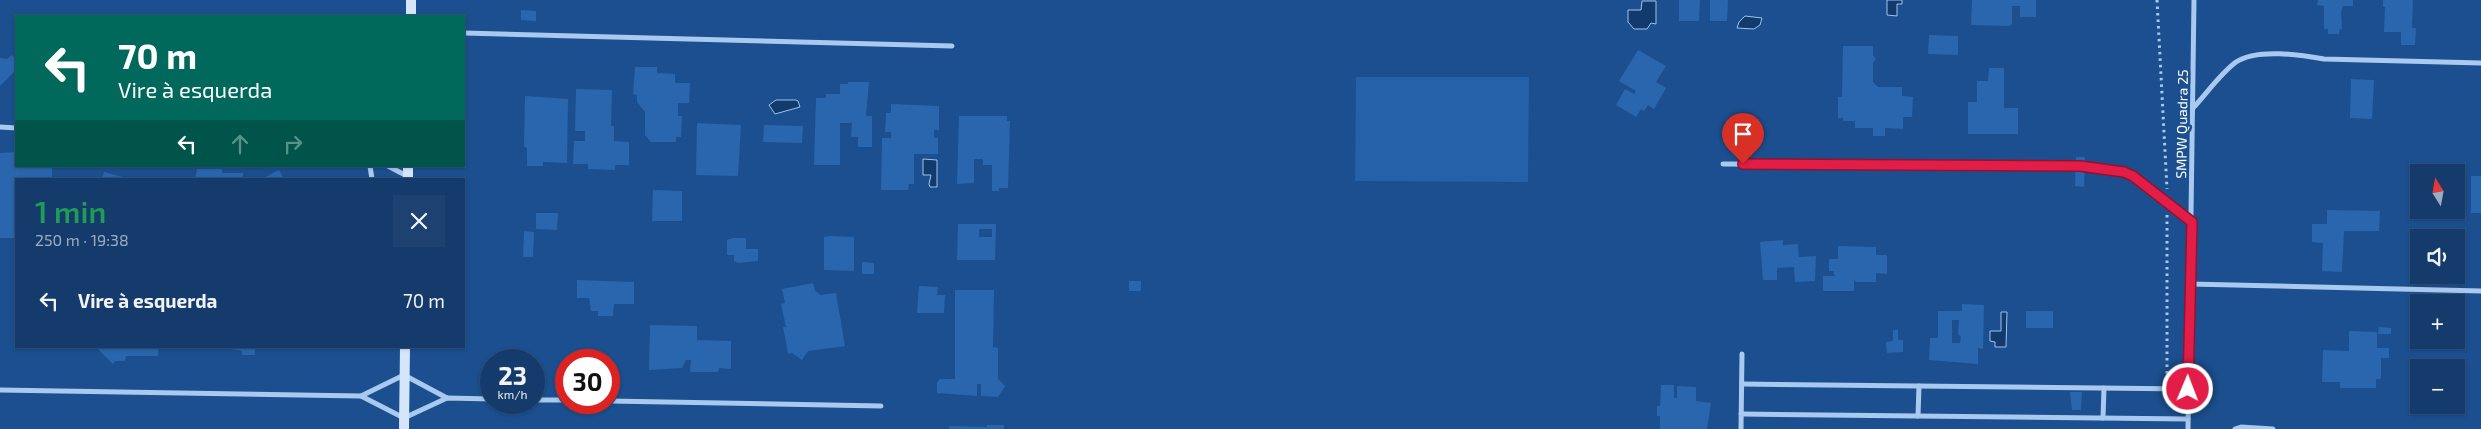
<!DOCTYPE html>
<html lang="pt">
<head>
<meta charset="utf-8">
<style>
	:root { --surface:#143b6b; --page:#1d4271; --text:#f1f3f6; --muted:#9dadc1; --line:#33557e }
	body { margin:0; font-family:"Exo 2",sans-serif; background:var(--page); color:var(--text); height:100vh; display:flex; flex-direction:column; font-size:19px; white-space:nowrap }
	* { box-sizing:border-box; margin:0 }
	p { font-size:16px; color:var(--muted) }
	.icon { flex:none; width:28px; height:28px; fill:none; stroke:currentColor; stroke-width:2; stroke-linecap:round; stroke-linejoin:round }
	.map { position:relative; flex:1; overflow:hidden }
	.side { position:absolute; left:15px; top:178px; width:450px; height:170px; display:flex; flex-direction:column; background:var(--surface); border-radius:0px; box-shadow:0 1px 4px #0004,0 0 0 1px var(--line) }
	.side>* { flex:none }
	.hud { position:absolute; left:15px; top:15px; width:450px; height:152px; border-radius:0px; box-shadow:0 1px 4px #0004,0 0 0 1px var(--line); background:#00695c; color:#fff; overflow:hidden }
	.needle { width:32px; rotate:349deg }
	.fabs { position:absolute; left:2410px; top:164px; display:grid; gap:10px }
	.fabs a { display:grid; place-items:center; width:55px; height:55px; border-radius:0px; background:var(--surface); box-shadow:0 1px 4px #0004,0 0 0 1px var(--line); font-size:25px }
	.speed { position:absolute; left:480px; top:349px; display:flex; gap:10px; font-size:25px; font-weight:700; text-align:center }
	.speed>* { display:grid; place-content:center; width:65px; height:65px; border-radius:50%; background:var(--surface); box-shadow:0 1px 4px #0004,0 0 0 1px var(--line); line-height:1 }
	.speed small { font-size:12px; font-weight:400 }
	.speed .limit { border:8px solid #d22; background:#fff; color:#111 }
	.pin { position:absolute; display:grid; place-items:center; width:42px; height:42px; color:#fff; margin:-51px -21px; border-radius:50% 50% 50% 0; rotate:-45deg; box-shadow:0 0 5px #0007 }
	.pin .icon { rotate:45deg }
	.me { position:absolute; width:55px; margin:-28px; rotate:1deg; stroke-linejoin:round; filter:drop-shadow(0 0 4px #0008) }
	.turn { display:flex; align-items:center; gap:18px; height:105px; padding:0 20px; font-size:22px }
	.turn .icon { width:65px; height:65px; stroke-width:2.5 }
	.turn b { display:block; font-size:35px; line-height:42px }
	.lanes { display:flex; align-items:center; height:48px; padding:0 20px; background:#0003; justify-content:center; gap:25px; direction:ltr }
	.lanes .off { opacity:.35 }
	.round { display:grid; place-items:center; flex:none; width:52px; height:52px; border-radius:0px; background:var(--page) }
	.head { display:flex; align-items:center; justify-content:space-between; height:85px; padding:0 20px }
	h1 { font-size:30px; font-weight:600; line-height:38px; color:#1e9e55 }
	ul { padding:0; list-style:none }
	li { display:flex; align-items:center; gap:15px; height:75px; padding:0 20px }
	li div { flex:1 }
	li b { display:block; font-size:19px }
	li em { font-style:normal }
	.map>svg:first-child { display:block }
	.green { fill:#2461a8 }
	.water { fill:#123a6d; stroke:#9cc4f0 }
	.building { fill:#2a66ad; fill-rule:evenodd }
	.lines { fill:none; stroke-linecap:round; stroke-linejoin:round }
	.path { stroke:#a9c9ee; stroke-width:3; stroke-dasharray:2.5 4; stroke-linecap:butt }
	.street { stroke:#a9c9ee; stroke-width:5 }
	.secondary { stroke:#d6e6fa; stroke-width:10 }
	.route-casing { stroke:#92132f; stroke-width:12 }
	.route { stroke:#e11d48; stroke-width:9 }
	.labels { text-anchor:middle; stroke-width:5; stroke-linejoin:round; paint-order:stroke }
	.street-label { font-size:14px; fill:#fff; stroke:#1b4f8f }
</style>
</head>
<body>
<div class="map">
<svg width="2481" height="429" viewBox="0 0 2481 429">
	<rect width="100%" height="100%" fill="#1b4f8f"/>
	<polygon class="green" points="1356,77 1529,77 1528,182 1355,181"/>
	<g class="water">
		<polygon points="1887,0 1902,0 1902,4 1897,4 1897,16 1887,15"/>
		<polygon points="1642,1 1656,1 1656,24 1651,23 1647,29 1634,29 1628,22 1628,10 1641,10"/>
		<polygon points="1745,16 1762,18 1760,25 1754,29 1737,28 1739,22"/>
		<polygon points="776,100 796,100 798,101 800,107 775,114 769,105"/>
		<polygon points="923,159 937,160 937,187 930,187 929,184 931,175 923,175"/>
		<polygon points="2001,312 2007,312 2006,347 1995,347 1995,342 1990,341 1990,331 2001,331"/>
	</g>
	<g class="building">
		<polygon points="1679,0 1700,0 1699,21 1679,21"/>
		<polygon points="1710,0 1728,0 1727,21 1710,21"/>
		<polygon points="1972,0 2036,0 2036,17 2020,17 2020,6 2012,6 2012,24 2009,26 1971,25"/>
		<polygon points="2318,0 2353,0 2353,6 2343,6 2341,11 2342,29 2340,29 2339,34 2328,34 2328,29 2324,29 2324,6 2317,5"/>
		<polygon points="2383,0 2413,0 2412,28 2416,28 2415,45 2401,45 2401,32 2384,32 2385,7 2383,7"/>
		<polygon points="521,10 536,11 536,21 521,20"/>
		<polygon points="1929,35 1958,36 1958,55 1928,54"/>
		<polygon points="1843,46 1873,46 1873,55 1876,59 1873,63 1873,82 1878,87 1902,87 1902,96 1913,97 1912,117 1903,117 1903,129 1885,128 1885,136 1873,136 1873,128 1855,128 1855,121 1843,121 1843,118 1838,118 1838,97 1842,97"/>
		<polygon points="1638,50 1666,66 1656,82 1666,88 1654,109 1648,105 1644,111 1641,109 1636,117 1616,105 1625,89 1634,94 1636,91 1619,81"/>
		<polygon points="12,55 16,60 16,70 0,86 0,58 7,59"/>
		<polygon points="635,67 657,67 657,73 675,74 675,83 690,83 689,103 678,103 678,116 682,116 681,137 676,137 676,142 651,142 645,135 645,112 637,102 637,95 633,94"/>
		<polygon points="1989,68 2004,68 2004,108 2018,108 2018,134 1968,134 1968,102 1977,102 1977,81 1988,81"/>
		<polygon points="2351,79 2374,80 2372,119 2350,118"/>
		<polygon points="848,82 869,82 866,116 872,116 872,147 858,147 858,137 851,137 852,123 840,123 840,165 814,165 816,98 826,98 826,94 840,94 840,84 848,84"/>
		<polygon points="576,89 612,90 611,126 614,126 614,141 629,142 629,165 615,165 615,170 588,169 588,164 573,164 574,141 585,141 585,131 575,131"/>
		<polygon points="525,96 568,99 567,163 543,162 543,166 527,166 527,148 524,147"/>
		<polygon points="891,104 939,106 939,130 934,130 934,138 938,138 938,154 914,154 914,184 909,184 908,190 881,190 882,138 891,138 891,132 885,132 886,113 891,113"/>
		<polygon points="959,116 1007,116 1007,121 1010,121 1008,188 999,188 999,191 992,191 992,165 983,165 983,159 974,159 974,183 957,184"/>
		<polygon points="697,123 741,125 738,176 696,175"/>
		<polygon points="764,125 803,126 802,143 763,142"/>
		<polygon points="16,152 16,166 52,166 52,179 29,179 29,177 16,179 16,238 0,238 0,153"/>
		<polygon points="2076,157 2085,157 2084,187 2075,186"/>
		<polygon points="197,169 222,169 222,173 243,173 243,179 195,179"/>
		<polygon points="279,170 284,179 262,179"/>
		<polygon points="104,172 126,178 126,179 102,179"/>
		<rect x="2471" y="176" width="10" height="37"/>
		<polygon points="653,190 682,191 682,221 652,221"/>
		<polygon points="2327,210 2380,211 2379,231 2344,231 2342,272 2322,271 2323,243 2312,242 2312,224 2327,224"/>
		<polygon points="536,213 558,213 557,230 536,229"/>
		<path d="M958,224H996L995,260H957ZM979,229H992V237H979Z"/>
		<polygon points="524,231 534,232 533,257 523,257"/>
		<polygon points="831,236 854,237 854,271 824,270 824,237"/>
		<polygon points="733,238 746,238 746,249 758,249 758,261 738,263 734,261 734,255 727,255 727,240"/>
		<polygon points="1783,240 1783,245 1798,244 1799,257 1816,256 1815,281 1795,282 1794,267 1777,268 1777,280 1763,280 1760,242"/>
		<polygon points="1838,246 1876,247 1876,255 1887,255 1887,274 1876,273 1876,282 1856,282 1854,280 1854,291 1823,291 1823,276 1836,276 1834,275 1834,271 1829,271 1829,259 1838,259"/>
		<polygon points="862,262 874,263 874,274 862,274"/>
		<polygon points="577,280 634,282 634,304 614,304 613,316 598,316 598,311 591,311 589,298 577,298"/>
		<rect x="1129" y="281" width="12" height="10"/>
		<polygon points="813,283 815,291 821,295 836,293 845,346 808,351 802,360 792,353 788,354 783,327 786,327 781,304 785,303 782,289"/>
		<polygon points="919,286 938,287 937,295 945,295 944,313 917,313"/>
		<polygon points="955,290 994,290 993,347 998,348 998,379 1005,386 998,397 981,396 981,384 977,384 977,396 937,393 937,382 940,379 955,379"/>
		<polygon points="2412,301 2427,301 2427,302 2419,302 2419,309 2412,309"/>
		<path d="M1962,304L1984,305L1983,349L1978,348V364L1929,360L1930,338H1938V311H1962ZM1952,320H1959L1958,334L1961,337L1960,343H1952Z"/>
		<rect x="2026" y="311" width="27" height="17"/>
		<polygon points="650,325 697,326 697,340 731,341 731,369 719,368 718,372 690,372 691,360 686,360 682,368 649,370"/>
		<polygon points="2379,327 2391,328 2391,334 2378,334"/>
		<polygon points="1893,330 1898,330 1898,340 1903,340 1903,352 1887,353 1886,342 1893,341"/>
		<polygon points="2349,331 2377,332 2377,348 2389,348 2389,358 2381,358 2381,379 2376,379 2376,388 2340,388 2340,382 2322,382 2323,350 2349,351"/>
		<polygon points="95,346 159,346 158,356 126,356 125,361 115,361 113,364"/>
		<polygon points="190,346 255,346 255,355 242,355 242,351 232,349 190,348"/>
		<polygon points="1661,385 1674,385 1674,398 1677,398 1677,386 1696,387 1696,401 1711,403 1707,429 1660,429 1660,416 1657,416 1657,406 1660,406"/>
		<polygon points="2070,392 2082,392 2081,410 2072,410"/>
		<polygon points="987,425 1004,425 1004,429 949,429 949,426 987,427"/>
	</g>
	<g class="lines">
		<g class="path">
			<polyline points="2157,0 2167,189"/>
			<polyline points="2167,215 2167,379"/>
		</g>
		<g class="street">
			<polyline points="464,33 952,46"/>
			<path d="M2193,108C2207,93 2220,74 2236,62C2257,48 2301,55 2324,59L2481,63"/>
			<polyline points="0,127 16,128"/>
			<polyline points="1723,164 2080,166 2124,172 2133,176 2192,222"/>
			<polyline points="370,166 372,179"/>
			<polyline points="388,166 407,176"/>
			<polyline points="2190,284 2481,291"/>
			<polyline points="1742,384 2188,389"/>
			<polyline points="0,390 361,396 404,418 447,398 491,399"/>
			<polyline points="361,396 404,375 447,398"/>
			<polyline points="534,400 566,400"/>
			<polyline points="609,401 881,406"/>
			<polyline points="1741,414 2188,419"/>
			<polyline points="1918,416 1919,386"/>
			<polyline points="2103,418 2104,388"/>
			<polyline points="1741,429 1742,354"/>
			<polyline points="2188,429 2194,0"/>
			<polyline points="2235,429 2241,427 2273,429"/>
		</g>
		<g class="secondary">
			<polyline points="411,16 411,0"/>
			<polyline points="408,179 408,166"/>
			<polyline points="404,429 405,346"/>
		</g>
	</g>
	<g class="lines">
		<defs>
			<polyline id="route" points="1743,164 2080,166 2124,172 2133,176 2192,222 2188,389"/>
		</defs>
		<use href="#route" class="route-casing"/>
		<use href="#route" class="route"/>
	</g>
	<g class="labels">
		<g class="street-label">
			<text transform="translate(2182 124) rotate(-89)" y="5">SMPW Quadra 25</text>
		</g>
	</g>
</svg>
<div class="fabs">
<a><svg class="needle" viewBox="-14 -14 28 28"><path d="M0-13l5 13h-10z" fill="#e53935"/><path d="M0 13l5-13h-10z" fill="#9dadc1"/></svg></a>
<a><svg class="icon" aria-label="sound" viewBox="0 0 24 24"><path d="M4 9h4l5-4v14l-5-4H4zM17 9q2 3 0 6"/></svg></a>
<a>+</a>
<a>−</a>
</div>
<div class="speed"><div>23<small>km/h</small></div><div class="limit">30</div></div>
<div class="pin" style="left:1743px;top:164px;background:#d93025"><svg class="icon" aria-label="arrive" viewBox="0 0 24 24"><path d="M6 21V4h12l-3 4 3 4H6"/></svg></div>
<svg class="me" style="left:2188px;top:389px" viewBox="-20 -20 40 40"><circle r="17" fill="#e11d48" stroke="#fff" stroke-width="3"/><path d="M0-11L8 9 0 5-8 9z" fill="#fff"/></svg>
<div class="hud">
<div class="turn"><svg class="icon" aria-label="left" viewBox="0 0 24 24"><path d="M17 20v-9H6M10 6l-5 5 5 5"/></svg><div><b>70 m</b>Vire à esquerda</div></div>
<div class="lanes"><svg class="icon" aria-label="left" viewBox="0 0 24 24"><path d="M17 20v-9H6M10 6l-5 5 5 5"/></svg><svg class="icon off" aria-label="ahead" viewBox="0 0 24 24"><path d="M12 20V5M6 11l6-6 6 6"/></svg><svg class="icon off" aria-label="right" viewBox="0 0 24 24"><path d="M7 20v-9h11M14 6l5 5-5 5"/></svg></div>
</div>
<section class="side">
<div class="head"><div><h1>1 min</h1><p>250 m · 19:38</p></div><a class="round"><svg class="icon" aria-label="close" viewBox="0 0 24 24"><path d="M6 6l12 12M18 6L6 18"/></svg></a></div>
<ul>
<li><svg class="icon" aria-label="left" viewBox="0 0 24 24"><path d="M17 20v-9H6M10 6l-5 5 5 5"/></svg><div><b>Vire à esquerda</b></div><em>70 m</em></li>
</ul>
</section>
</div>
</body>
</html>
